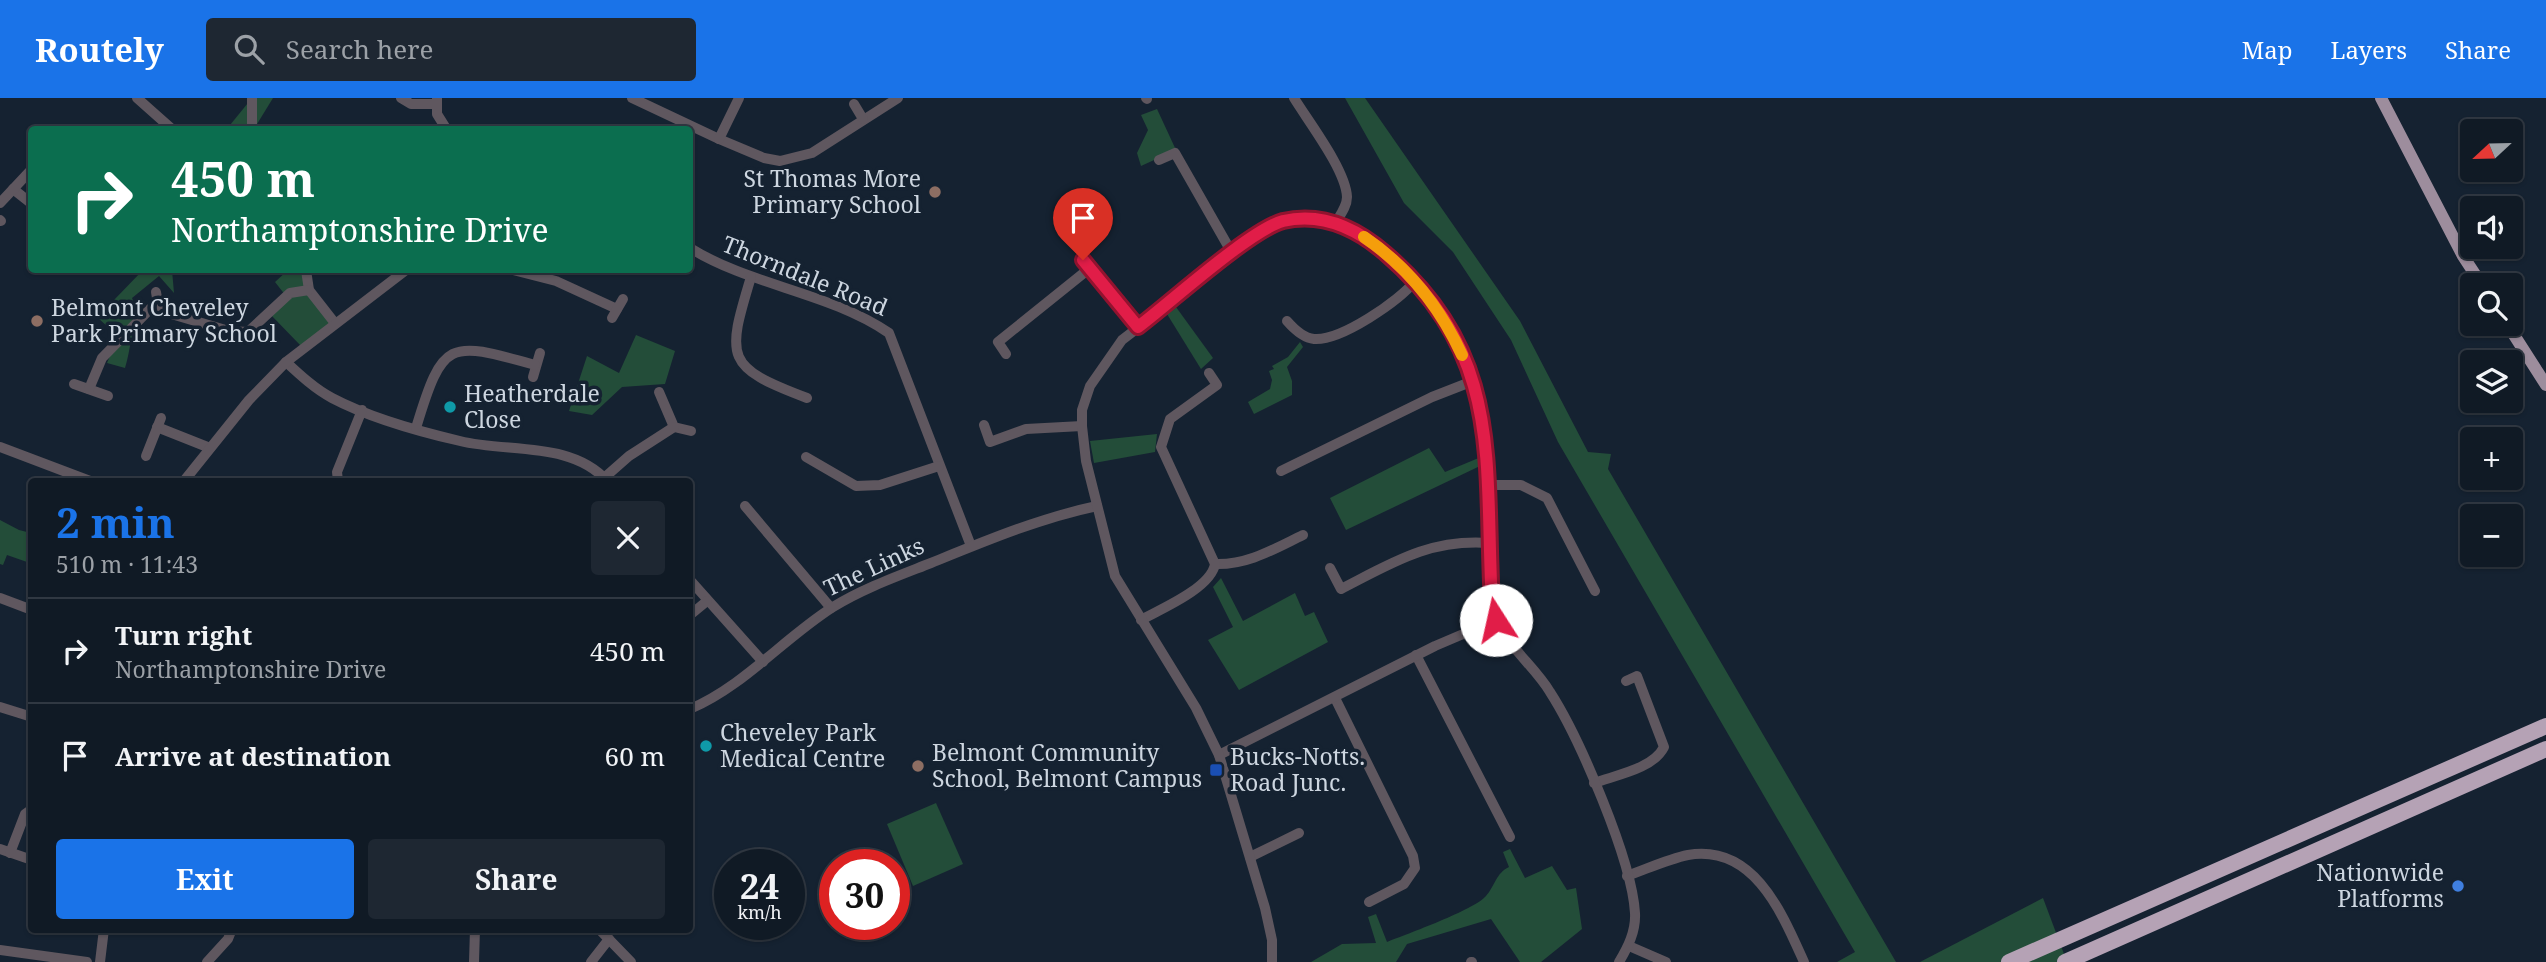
<!DOCTYPE html>
<html lang="en">
<head>
<meta charset="utf-8">
<style>
	:root { --surface:#101a25; --page:#1e2732; --text:#f1f3f6; --muted:#9ca1a7; --line:#303842; --accent:#1a73e8 }
	body { margin:0; font-family:"Noto Serif",serif; background:var(--page); color:var(--text); height:100vh; display:flex; flex-direction:column; font-size:26px; white-space:nowrap }
	* { box-sizing:border-box; margin:0 }
	p { font-size:23px; color:var(--muted) }
	.icon { flex:none; width:38px; height:38px; fill:none; stroke:currentColor; stroke-width:2; stroke-linecap:round; stroke-linejoin:round }
	.map { position:relative; flex:1; overflow:hidden }
	.details { position:absolute; left:28px; top:380px; width:665px; height:455px; display:flex; flex-direction:column; background:var(--surface); border-radius:7px; box-shadow:0 2px 5px #0004,0 0 0 2px var(--line) }
	.details>* { flex:none }
	.banner { position:absolute; left:28px; top:28px; width:665px; height:147px; border-radius:7px; box-shadow:0 2px 5px #0004,0 0 0 2px var(--line); background:#0b6e4f; color:#fff; overflow:hidden }
	.needle { width:46px; rotate:248deg }
	.fabs { position:absolute; left:2460px; top:21px; display:grid; gap:14px }
	.fabs a { display:grid; place-items:center; width:63px; height:63px; border-radius:7px; background:var(--surface); box-shadow:0 2px 5px #0004,0 0 0 2px var(--line); font-size:35px }
	.speed { position:absolute; left:714px; top:751px; display:flex; gap:14px; font-size:35px; font-weight:700; text-align:center }
	.speed>* { display:grid; place-content:center; width:91px; height:91px; border-radius:50%; background:var(--surface); box-shadow:0 2px 5px #0004,0 0 0 2px var(--line); line-height:1 }
	.speed small { font-size:18px; font-weight:400 }
	.speed .limit { border:10px solid #d22; background:#fff; color:#111 }
	.pin { position:absolute; display:grid; place-items:center; width:60px; height:60px; color:#fff; margin:-72px -30px; border-radius:50% 50% 50% 0; rotate:-45deg; box-shadow:0 0 7px #0007 }
	.pin .icon { rotate:45deg }
	.me { position:absolute; width:77px; margin:-38px; rotate:350deg; stroke-linejoin:round; filter:drop-shadow(0 0 5px #0008) }
	.turn { display:flex; align-items:center; gap:24px; height:147px; padding:0 28px; font-size:32px }
	.turn .icon { width:91px; height:91px; stroke-width:2.5 }
	.turn b { display:block; font-size:49px; line-height:60px }
	.round { display:grid; place-items:center; flex:none; width:74px; height:74px; border-radius:7px; background:var(--page) }
	.overview { display:flex; align-items:center; justify-content:space-between; height:119px; padding:0 28px }
	h1 { font-size:42px; font-weight:700; line-height:52px; color:var(--accent) }
	.cta { display:flex; gap:14px; margin-top:auto; padding:14px 28px }
	.cta a { flex:1; height:80px; border-radius:7px; background:var(--accent); color:#fff; font-size:28px; font-weight:700; line-height:80px; text-align:center }
	.cta a+a { background:var(--page); color:var(--text) }
	ul { padding:0; list-style:none }
	li { display:flex; align-items:center; gap:21px; height:105px; padding:0 28px; border-top:2px solid var(--line) }
	li div { flex:1 }
	li b { display:block; font-size:26px }
	li em { font-style:normal }
	header { display:flex; align-items:center; gap:42px; box-sizing:border-box; height:98px; padding:0 35px; background:var(--accent); color:#fff }
	header strong { font-size:33px }
	nav { display:flex; gap:38px; margin-inline-start:auto; font-size:24px }
	.search { width:490px; height:63px; background:var(--page); display:flex; align-items:center; gap:18px; box-sizing:border-box; padding:0 24px; border-radius:7px; color:var(--muted); font-size:26px }
	.map>svg:first-child { display:block }
	.green { fill:#234d39 }
	.lines { fill:none; stroke-linecap:round; stroke-linejoin:round }
	.minor { stroke:#5f575f; stroke-width:10 }
	.major { stroke:#9d8d9d; stroke-width:12 }
	.highway { stroke:#b5a2b5; stroke-width:16 }
	.route-casing { stroke:#92132f; stroke-width:18 }
	.route { stroke:#e11d48; stroke-width:12 }
	.slow { stroke:#f59e0b; stroke-width:12 }
	.education-dot { fill:#8d6e63; stroke:#152231; stroke-width:2.5 }
	.culture-dot { fill:#0f9aa8; stroke:#152231; stroke-width:2.5 }
	.transit-dot { fill:#1a4fb4; stroke:#152231; stroke-width:2.5 }
	.shop-dot { fill:#3f7fe0; stroke:#152231; stroke-width:2.5 }
	.labels { text-anchor:middle; stroke-width:7; stroke-linejoin:round; paint-order:stroke }
	.poi-label { font-size:23px; fill:#cdd6e0; stroke:#152231; text-anchor:start }
	.street-label { font-size:23px; fill:#cdd6e0; stroke:#152231 }
</style>
</head>
<body>
<header>
<strong>Routely</strong>
<div class="search"><svg class="icon" aria-label="search" viewBox="0 0 24 24"><circle cx="10" cy="10" r="6"/><path d="M15 15l6 6"/></svg>Search here</div>
<nav><a>Map</a><a>Layers</a><a>Share</a></nav>
</header>
<div class="map">
<svg width="2546" height="864" viewBox="0 0 2546 864">
	<rect width="100%" height="100%" fill="#152231"/>
	<g class="green">
		<polygon points="252,0 273,0 254,31 226,32"/>
		<polygon points="1345,0 1365,0 1520,223 1588,354 1611,356 1608,371 1896,864 1837,864 1855,854 1558,344 1511,242 1453,154 1404,105"/>
		<polygon points="1157,11 1176,52 1141,68 1137,55 1148,32 1141,17"/>
		<path d="M143,172H172L174,195L159,178L132,200L139,217C130,235 131,251 125,270L107,265L118,238L98,220L117,206L114,202Z"/>
		<polygon points="288,172 306,172 309,192 334,224 302,249 270,216 286,198 275,184"/>
		<polygon points="1176,209 1213,260 1201,271 1167,216"/>
		<polygon points="636,237 675,253 665,286 622,289 592,317 569,313 587,258 619,275"/>
		<polygon points="1300,244 1303,249 1287,269 1292,283 1292,297 1254,316 1248,304 1270,291 1272,282 1269,273 1274,271 1272,268 1288,259"/>
		<polygon points="1157,336 1155,354 1094,365 1090,343"/>
		<polygon points="1429,350 1445,374 1481,359 1480,368 1346,432 1330,400"/>
		<polygon points="0,422 19,432 31,435 31,455 27,464 7,457 3,467 0,466"/>
		<polygon points="1221,480 1243,523 1295,495 1305,518 1314,514 1328,544 1239,592 1208,542 1233,529 1213,489"/>
		<polygon points="936,705 963,766 913,788 887,726"/>
		<path d="M1510,751L1525,780L1552,768L1567,792L1576,790L1582,831L1541,864H1520L1491,821L1407,846L1396,864H1311L1342,846L1376,845L1368,819L1376,816L1387,844C1407,836 1474,812 1486,798C1495,788 1496,775 1509,769L1503,754Z"/>
		<polygon points="2043,800 2067,864 1920,864"/>
	</g>
	<g class="lines">
		<g class="minor">
			<polyline points="137,0 173,32"/>
			<polyline points="252,0 252,32"/>
			<polyline points="401,0 411,6 435,6"/>
			<polyline points="437,0 437,16 447,32"/>
			<polyline points="632,0 719,41 764,60 780,63 812,55 898,0"/>
			<polyline points="1146,0 1147,1"/>
			<path d="M1294,0C1308,23 1346,72 1347,99C1347,108 1341,116 1336,124"/>
			<polyline points="854,6 863,21"/>
			<polyline points="719,41 739,0"/>
			<polyline points="1159,62 1175,55 1232,155"/>
			<polyline points="13,91 32,106"/>
			<polyline points="0,105 32,71"/>
			<polyline points="0,122 1,123"/>
			<path d="M690,150C751,188 829,194 889,235L971,448"/>
			<polyline points="1083,161 1138,229"/>
			<polyline points="306,172 309,192 334,224"/>
			<polyline points="513,172 556,183 617,211"/>
			<path d="M751,179C726,261 725,269 807,300"/>
			<polyline points="156,194 159,212"/>
			<polyline points="612,220 623,201"/>
			<path d="M1287,223C1294,231 1303,240 1314,241C1341,243 1399,203 1415,183"/>
			<polyline points="1006,256 998,244 1090,170"/>
			<path d="M286,264C300,277 315,291 332,300C368,319 421,334 460,343C508,355 571,343 607,383"/>
			<polyline points="533,279 540,255"/>
			<polyline points="74,286 108,298"/>
			<polyline points="89,291 102,260 151,210 229,233 248,234 290,195 309,192"/>
			<polyline points="659,294 674,329 691,333"/>
			<polyline points="984,327 990,344 1026,331 1082,328"/>
			<polyline points="157,329 210,350"/>
			<path d="M416,330C443,240 449,243 535,267"/>
			<polyline points="0,349 90,383"/>
			<polyline points="146,358 161,320"/>
			<polyline points="806,359 856,388 880,387 939,368"/>
			<polyline points="1281,373 1432,299 1473,283"/>
			<polyline points="604,380 629,358 674,329"/>
			<polyline points="184,383 249,302 286,264 406,172"/>
			<polyline points="338,383 337,374 362,312"/>
			<polyline points="1488,387 1521,387 1547,400 1595,493"/>
			<polyline points="745,408 831,510"/>
			<path d="M1215,466C1248,467 1274,451 1303,437"/>
			<path d="M1330,470L1341,491C1392,465 1429,441 1488,445"/>
			<polyline points="690,482 763,564"/>
			<polyline points="0,500 32,512"/>
			<polyline points="690,517 707,503"/>
			<path d="M1141,522C1161,511 1211,490 1215,466L1161,349L1170,321L1217,287L1209,275"/>
			<polyline points="1416,557 1510,739"/>
			<polyline points="1335,600 1413,758 1415,770 1404,786 1369,804"/>
			<polyline points="0,609 32,619"/>
			<path d="M690,611C744,588 784,540 833,509C864,490 898,478 931,465C985,443 1040,420 1097,408"/>
			<polyline points="1219,657 1435,548 1496,522"/>
			<path d="M1594,685C1616,677 1653,671 1664,649L1637,578L1626,583"/>
			<polyline points="0,751 32,762"/>
			<polyline points="10,755 25,716 32,711"/>
			<polyline points="1250,759 1299,735"/>
			<path d="M1627,778C1647,771 1668,761 1688,757C1754,746 1782,815 1804,864"/>
			<polyline points="599,831 631,864"/>
			<polyline points="1629,848 1666,864"/>
			<polyline points="0,852 87,864"/>
			<polyline points="100,864 104,831"/>
			<polyline points="207,864 228,841 232,831"/>
			<polyline points="474,864 475,831"/>
			<polyline points="591,864 609,841"/>
			<path d="M1272,864V842L1265,810L1219,657L1196,610L1115,478L1086,363L1082,328V312L1090,288L1122,242L1272,127C1314,113 1352,126 1384,154C1473,232 1488,309 1488,423C1488,453 1484,494 1497,522C1508,549 1535,569 1550,594C1579,639 1632,762 1635,815C1636,833 1628,849 1619,864"/>
			<polyline points="1471,864 1472,864"/>
		</g>
		<g class="major">
			<polyline points="2381,0 2463,158 2482,187"/>
			<polyline points="2507,226 2546,287"/>
		</g>
		<g class="highway">
			<polyline points="2009,864 2546,628"/>
			<polyline points="2065,864 2546,651"/>
		</g>
	</g>
	<g class="lines">
		<defs>
			<path id="route" d="M1083,162L1138,229C1170,205 1250,132 1283,123C1322,114 1356,130 1385,155C1505,258 1484,364 1492,506L1496,522"/>
		</defs>
		<use href="#route" class="route-casing"/>
		<use href="#route" class="route"/>
		<path class="slow" d="M1364,139C1408,169 1440,209 1462,257"/>
	</g>
	<g class="education-dot">
		<circle cx="935" cy="94" r="7"/>
		<circle cx="37" cy="223" r="7"/>
		<circle cx="918" cy="668" r="7"/>
	</g>
	<g class="culture-dot">
		<circle cx="450" cy="309" r="7"/>
		<circle cx="706" cy="648" r="7"/>
	</g>
	<rect class="transit-dot" x="1209" y="665" width="14" height="14" rx="3.5"/>
	<circle class="shop-dot" cx="2458" cy="788" r="7"/>
	<g class="labels">
		<g class="poi-label">
			<text x="921" y="89" text-anchor="end">St Thomas More<tspan x="921" dy="26">Primary School</tspan></text>
			<text x="51" y="218">Belmont Cheveley<tspan x="51" dy="26">Park Primary School</tspan></text>
			<text x="464" y="304">Heatherdale<tspan x="464" dy="26">Close</tspan></text>
			<text x="720" y="643">Cheveley Park<tspan x="720" dy="26">Medical Centre</tspan></text>
			<text x="932" y="663">Belmont Community<tspan x="932" dy="26">School, Belmont Campus</tspan></text>
			<text x="1230" y="667">Bucks-Notts.<tspan x="1230" dy="26">Road Junc.</tspan></text>
			<text x="2444" y="783" text-anchor="end">Nationwide<tspan x="2444" dy="26">Platforms</tspan></text>
		</g>
		<g class="street-label">
			<text transform="translate(805 178) rotate(22)" y="8">Thorndale Road</text>
			<text transform="translate(874 469) rotate(-25)" y="8">The Links</text>
		</g>
	</g>
</svg>
<div class="fabs">
<a><svg class="needle" viewBox="-14 -14 28 28"><path d="M0-13l5 13h-10z" fill="#e53935"/><path d="M0 13l5-13h-10z" fill="#9ca1a7"/></svg></a>
<a><svg class="icon" aria-label="sound" viewBox="0 0 24 24"><path d="M4 9h4l5-4v14l-5-4H4zM17 9q2 3 0 6"/></svg></a>
<a><svg class="icon" aria-label="search" viewBox="0 0 24 24"><circle cx="10" cy="10" r="6"/><path d="M15 15l6 6"/></svg></a>
<a><svg class="icon" aria-label="layers" viewBox="0 0 24 24"><path d="M12 4l9 5-9 5-9-5zM3 14l9 5 9-5"/></svg></a>
<a>+</a>
<a>−</a>
</div>
<div class="speed"><div>24<small>km/h</small></div><div class="limit">30</div></div>
<div class="pin" style="left:1083px;top:162px;background:#d93025"><svg class="icon" aria-label="arrive" viewBox="0 0 24 24"><path d="M6 21V4h12l-3 4 3 4H6"/></svg></div>
<svg class="me" style="left:1496px;top:522px" viewBox="-20 -20 40 40"><circle r="19" fill="#fff"/><path d="M0-13L10 11 0 6-10 11z" fill="#e11d48"/></svg>
<div class="banner">
<div class="turn"><svg class="icon" aria-label="right" viewBox="0 0 24 24"><path d="M7 20v-9h11M14 6l5 5-5 5"/></svg><div><b>450 m</b>Northamptonshire Drive</div></div>
</div>
<section class="details">
<div class="overview"><div><h1>2 min</h1><p>510 m · 11:43</p></div><a class="round"><svg class="icon" aria-label="close" viewBox="0 0 24 24"><path d="M6 6l12 12M18 6L6 18"/></svg></a></div>
<ul>
<li><svg class="icon" aria-label="right" viewBox="0 0 24 24"><path d="M7 20v-9h11M14 6l5 5-5 5"/></svg><div><b>Turn right</b><p>Northamptonshire Drive</p></div><em>450 m</em></li>
<li><svg class="icon" aria-label="arrive" viewBox="0 0 24 24"><path d="M6 21V4h12l-3 4 3 4H6"/></svg><div><b>Arrive at destination</b></div><em>60 m</em></li>
</ul>
<div class="cta"><a>Exit</a><a>Share</a></div>
</section>
</div>
</body>
</html>
